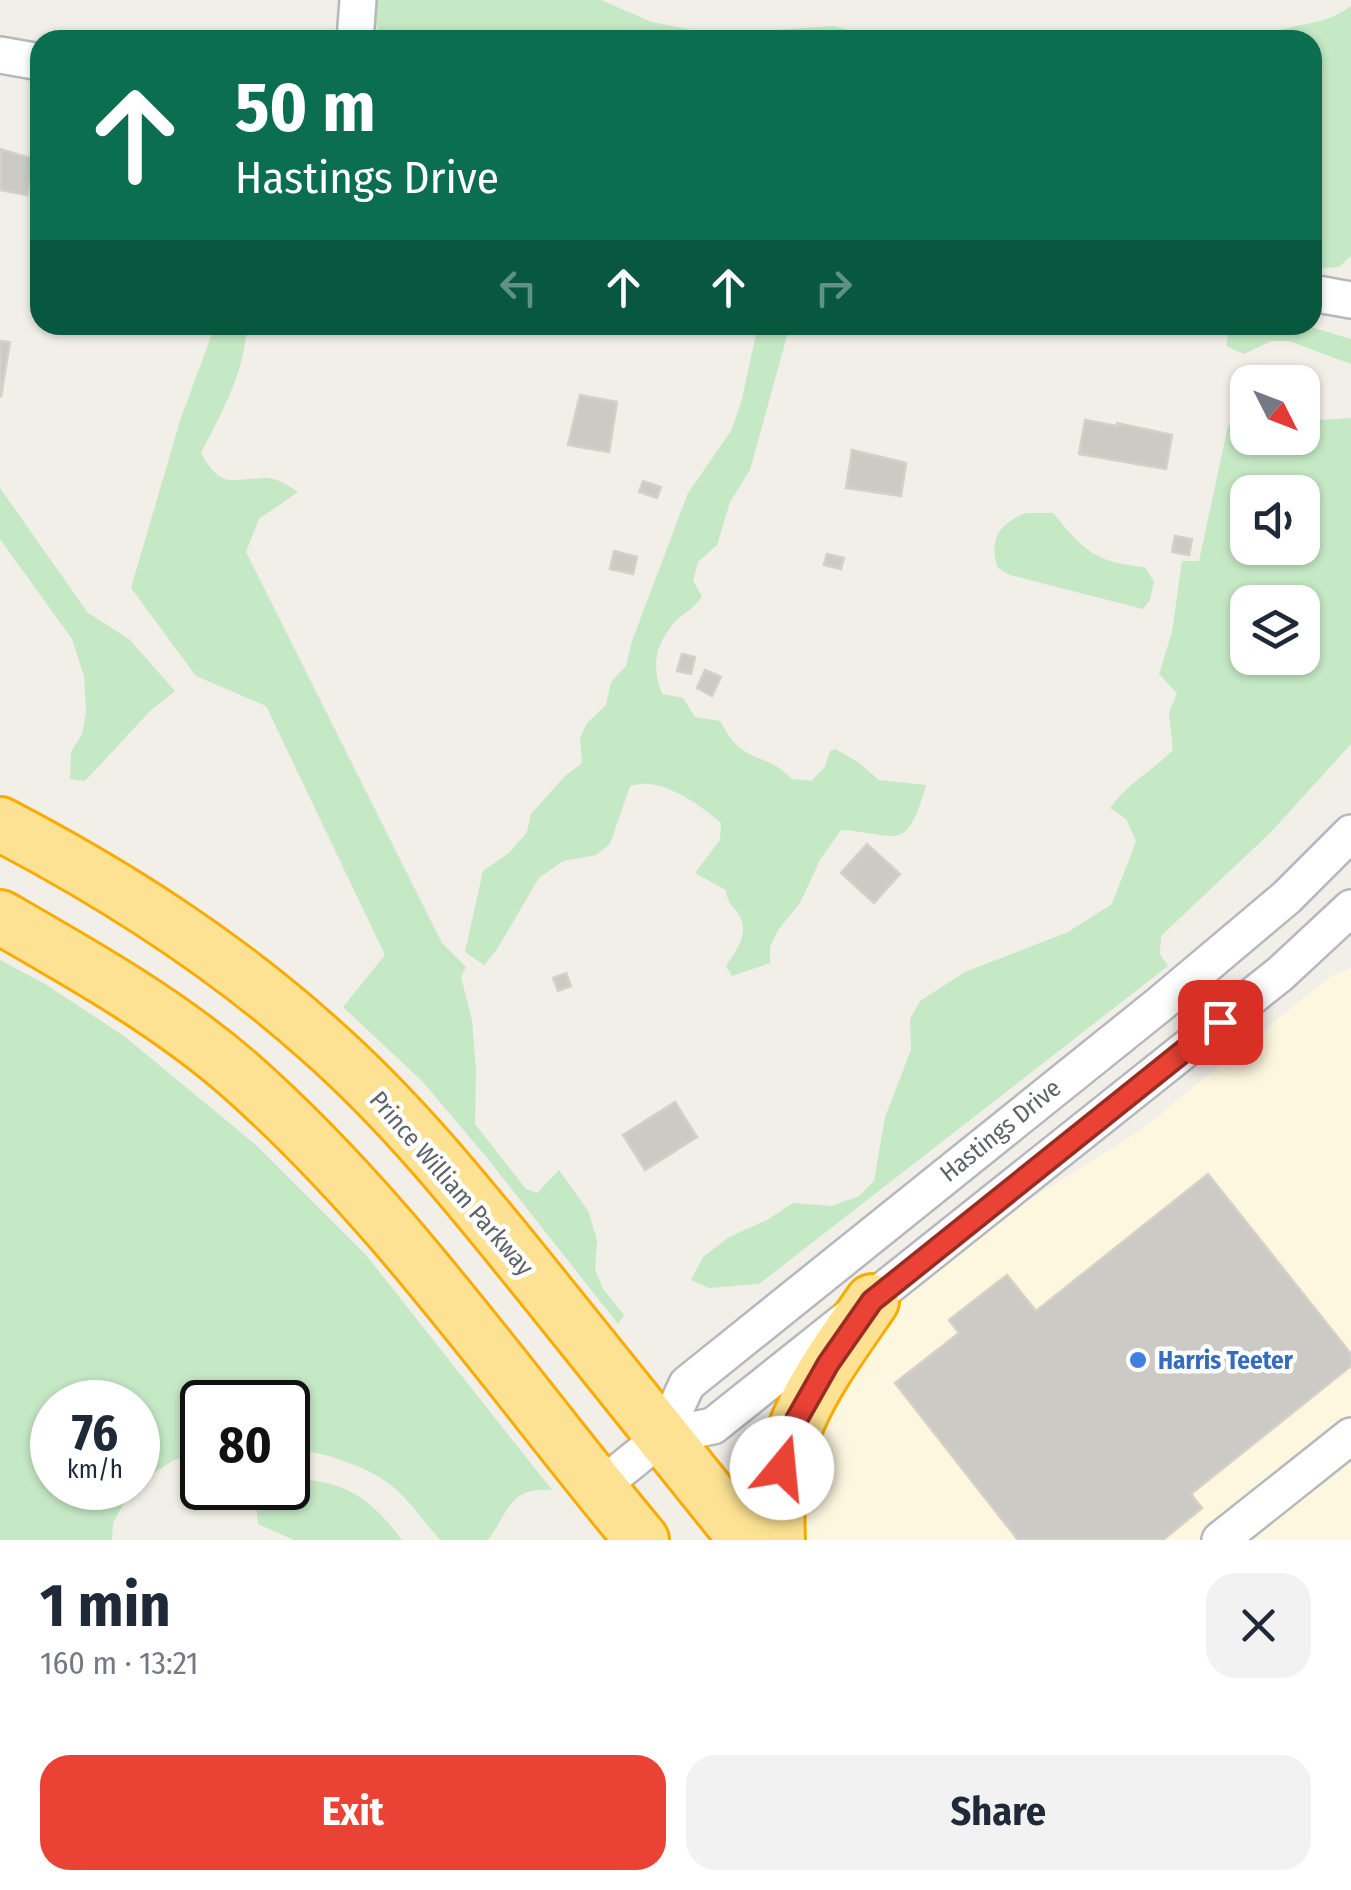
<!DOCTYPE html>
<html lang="en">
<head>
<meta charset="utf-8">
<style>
	:root { --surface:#fff; --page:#f2f2f3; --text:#1f2937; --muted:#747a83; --accent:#ea4335 }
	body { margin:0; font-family:"Fira Sans Condensed",sans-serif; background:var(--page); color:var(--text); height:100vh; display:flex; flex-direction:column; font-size:38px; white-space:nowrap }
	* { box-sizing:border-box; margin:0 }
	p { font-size:32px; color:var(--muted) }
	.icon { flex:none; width:55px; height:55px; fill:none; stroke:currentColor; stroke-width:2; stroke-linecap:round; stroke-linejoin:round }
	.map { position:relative; height:1540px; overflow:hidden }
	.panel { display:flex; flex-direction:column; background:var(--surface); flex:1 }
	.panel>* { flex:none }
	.guide { position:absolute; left:30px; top:30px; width:1292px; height:305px; border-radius:30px; box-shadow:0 2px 8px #0004; background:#0b6e4f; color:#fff; overflow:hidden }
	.needle { width:65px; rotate:132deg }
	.fabs { position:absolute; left:1230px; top:365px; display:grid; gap:20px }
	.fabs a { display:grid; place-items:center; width:90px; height:90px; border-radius:20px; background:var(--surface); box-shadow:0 2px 8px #0004; font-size:50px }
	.speed { position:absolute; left:30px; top:1380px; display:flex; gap:20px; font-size:50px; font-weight:700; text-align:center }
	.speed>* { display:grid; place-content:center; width:130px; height:130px; border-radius:50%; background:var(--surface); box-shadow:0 2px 8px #0004; line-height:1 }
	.speed small { font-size:25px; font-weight:400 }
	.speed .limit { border:5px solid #111; border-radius:15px; background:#fff; color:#111 }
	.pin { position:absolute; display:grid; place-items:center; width:85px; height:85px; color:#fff; margin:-42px; border-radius:20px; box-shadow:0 5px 15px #0006 }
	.me { position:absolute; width:110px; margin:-55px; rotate:17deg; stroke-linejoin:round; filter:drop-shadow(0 0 8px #0008) }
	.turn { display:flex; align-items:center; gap:35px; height:210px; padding:0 40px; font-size:45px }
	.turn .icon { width:130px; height:130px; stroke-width:2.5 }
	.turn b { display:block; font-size:70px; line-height:85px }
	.lanes { display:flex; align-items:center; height:95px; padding:0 40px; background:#0003; justify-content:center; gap:50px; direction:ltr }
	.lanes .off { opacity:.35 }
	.round { display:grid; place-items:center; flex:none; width:105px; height:105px; border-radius:30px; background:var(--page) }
	.overview { display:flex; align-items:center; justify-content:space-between; height:170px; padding:0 40px }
	h1 { font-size:60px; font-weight:700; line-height:75px }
	.button { display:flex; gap:20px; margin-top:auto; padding:20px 40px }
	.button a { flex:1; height:115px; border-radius:30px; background:var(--accent); color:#fff; font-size:40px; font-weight:700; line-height:115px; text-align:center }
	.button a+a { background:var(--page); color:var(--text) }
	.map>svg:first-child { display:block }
	.commercial { fill:#fef7e0 }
	.green { fill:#c5e8c5; fill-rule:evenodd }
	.building { fill:#cccac5; stroke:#d6d1c6; stroke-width:2.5 }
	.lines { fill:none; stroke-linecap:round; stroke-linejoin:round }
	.minor-casing { stroke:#b5b8bc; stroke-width:40 }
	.highway-casing { stroke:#f9ab00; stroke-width:58 }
	.minor { stroke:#fff; stroke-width:35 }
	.highway { stroke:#fde293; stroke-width:52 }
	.route-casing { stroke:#982c22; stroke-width:25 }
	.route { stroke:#ea4335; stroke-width:18 }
	.shop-dot { fill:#3f7fe0; stroke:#fff; stroke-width:4 }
	.labels { text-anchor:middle; stroke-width:9; stroke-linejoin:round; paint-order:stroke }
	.street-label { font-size:25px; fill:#5f6368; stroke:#fff }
	.shop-label { font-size:25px; font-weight:bold; fill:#366cbe; stroke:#fff; text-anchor:start }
</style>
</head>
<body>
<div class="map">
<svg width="1351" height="1540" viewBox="0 0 1351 1540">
	<rect width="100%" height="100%" fill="#f1efe8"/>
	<polygon class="commercial" points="1351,968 1351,1540 802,1540 803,1455 893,1305 1024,1203 1135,1134 1330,977"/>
	<g class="green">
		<polygon points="374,0 601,0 652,22 713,34 834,26 856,32 857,40 382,40 374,20"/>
		<path d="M1351,6V256L1339,267L1313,269L1312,40H1254C1285,22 1321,29 1351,6Z"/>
		<path d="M215,325H247C244,374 223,410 201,453C223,493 234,477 269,478C279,479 290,487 298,492L259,519L246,552L442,943L466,967L461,977L472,1020L476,1070L475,1124L526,1189L537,1193L559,1170L589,1212L597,1241L595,1269L603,1289L624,1315L618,1324L488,1159L422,1081L343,1007L385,955L266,706L196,676L131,588L180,421Z"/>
		<path d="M758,325H790L750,470L730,502L717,545L698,562L693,581L702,596C692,612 683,612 673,624C654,647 652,668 662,694L683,698L695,717L720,721C745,768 763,749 792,779L811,781L825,767L830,751L835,749L858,762L879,780L926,785C906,856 897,833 841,830L820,860L800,903L778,930L770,947V963L732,976L726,966C735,953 748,936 741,919C736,906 728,908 726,890L695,873L720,840L721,823C697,803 661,776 630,786L610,844L596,855L563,861L539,878L497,949L484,965L465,952L483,871L509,853L527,832L531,814L565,776L582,763L580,738L587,723L606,705L611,682L626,666L632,641L688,493L731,431L741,403Z"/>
		<polygon points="1230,325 1304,325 1351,339 1351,364 1289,341 1271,341 1244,354 1226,346"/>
		<path d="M1303,410L1322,420L1351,418V744L1271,832L1161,936L1160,954L1168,966L759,1284L709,1288L691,1280L703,1257L729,1237L767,1220L793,1203L832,1206L859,1196L874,1181L885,1117L911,1050L910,1019L920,1001L965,972L1068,932L1112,904L1136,841L1126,819L1110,808C1129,782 1151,772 1173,750L1169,713L1177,693L1159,674L1172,632L1182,561H1199L1228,426L1247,418L1248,438H1302ZM1248,492H1302V548H1248ZM1248,602H1302V658H1248Z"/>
		<polygon points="0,488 88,613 129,639 175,691 151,710 85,781 70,779 71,752 82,734 86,712 84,676 72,639 0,539"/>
		<path d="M1026,513H1053C1083,550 1096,563 1145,567L1154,582L1150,600L1143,609L1010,575L998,568C988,540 999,523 1026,513Z"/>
		<path d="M0,960L45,984L124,1036L256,1145L366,1255L552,1490C509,1487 510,1510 488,1540H440C426,1524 413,1506 398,1491C371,1466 323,1452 288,1448V1402H202V1453L174,1460L138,1483V1402H52V1488H132L113,1523L112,1540H0Z"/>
		<path d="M288,1479C343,1479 370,1497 402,1540H294L258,1524L255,1488H288Z"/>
	</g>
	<g class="building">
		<polygon points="0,149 33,159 27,195 0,190"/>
		<polygon points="0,341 10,342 1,396 0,395"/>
		<polygon points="580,395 617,402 609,452 568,445"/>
		<polygon points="1085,420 1117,426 1117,423 1172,435 1166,469 1079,454"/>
		<polygon points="852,450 906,463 901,496 846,488"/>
		<polygon points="643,481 661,487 657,498 639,492"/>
		<polygon points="1175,536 1192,539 1189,555 1172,552"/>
		<polygon points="614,551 637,557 633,574 610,569"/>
		<polygon points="827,554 844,558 841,569 824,565"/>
		<polygon points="682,654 695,657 691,674 677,671"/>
		<polygon points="705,670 721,677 712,696 697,688"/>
		<polygon points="867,844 900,874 874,903 841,873"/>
		<polygon points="566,973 571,986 558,991 553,978"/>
		<polygon points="675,1102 697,1137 645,1170 623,1135"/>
		<polygon points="1208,1174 1351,1354 1351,1366 1191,1494 1202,1508 1163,1540 1018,1540 895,1383 959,1333 949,1320 1007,1275 1036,1311"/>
	</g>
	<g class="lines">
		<defs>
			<g id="minor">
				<polyline points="355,40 358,0"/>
				<polyline points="0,55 40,62"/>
				<polyline points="1312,293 1351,300"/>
				<polyline points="663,1436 713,1426 1280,974 1351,908"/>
				<polyline points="599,1488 663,1436 687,1384 1160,1004 1287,897 1351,833"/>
				<polyline points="1220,1540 1351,1436"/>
			</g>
			<g id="highway">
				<path d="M0,824C115,884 222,952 319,1039C401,1111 469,1196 537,1280C607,1367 676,1453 746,1540"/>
				<path d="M0,917C80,963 164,1010 235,1071C391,1207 510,1382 642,1540"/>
				<path d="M778,1540C772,1437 817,1381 872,1301"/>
			</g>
		</defs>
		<use href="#minor" class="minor-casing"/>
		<use href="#highway" class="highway-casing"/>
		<use href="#minor" class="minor"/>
		<use href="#highway" class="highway"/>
	</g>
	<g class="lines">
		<defs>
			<polyline id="route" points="782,1468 794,1424 828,1364 872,1301 1220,1022"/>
		</defs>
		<use href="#route" class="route-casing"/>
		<use href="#route" class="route"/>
	</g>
	<circle class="shop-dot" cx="1138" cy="1360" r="10"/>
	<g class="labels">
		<g class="street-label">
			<text transform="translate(1000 1130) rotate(-39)" y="9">Hastings Drive</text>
			<text transform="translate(452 1183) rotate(49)" y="9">Prince William Parkway</text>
		</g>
		<g class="shop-label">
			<text x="1158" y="1369">Harris Teeter</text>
		</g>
	</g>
</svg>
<div class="fabs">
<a><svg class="needle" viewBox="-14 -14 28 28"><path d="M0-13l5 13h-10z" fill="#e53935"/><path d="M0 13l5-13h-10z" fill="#747a83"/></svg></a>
<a><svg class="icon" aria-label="sound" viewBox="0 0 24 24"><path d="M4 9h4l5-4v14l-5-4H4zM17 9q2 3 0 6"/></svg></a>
<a><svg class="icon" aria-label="layers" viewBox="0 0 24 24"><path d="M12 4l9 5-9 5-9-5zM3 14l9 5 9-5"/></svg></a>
</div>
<div class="speed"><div>76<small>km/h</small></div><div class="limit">80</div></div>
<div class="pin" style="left:1220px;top:1022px;background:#d93025"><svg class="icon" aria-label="arrive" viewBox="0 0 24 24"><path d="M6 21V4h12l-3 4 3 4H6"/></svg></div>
<svg class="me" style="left:782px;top:1468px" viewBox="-20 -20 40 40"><circle r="19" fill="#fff"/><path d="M0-13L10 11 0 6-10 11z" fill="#ea4335"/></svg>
<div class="guide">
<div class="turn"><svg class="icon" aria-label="ahead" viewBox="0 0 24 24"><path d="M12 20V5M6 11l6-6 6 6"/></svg><div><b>50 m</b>Hastings Drive</div></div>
<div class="lanes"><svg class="icon off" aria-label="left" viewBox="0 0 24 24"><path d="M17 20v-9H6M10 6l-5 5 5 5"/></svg><svg class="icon" aria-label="ahead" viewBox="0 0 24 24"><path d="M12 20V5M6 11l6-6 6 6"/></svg><svg class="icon" aria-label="ahead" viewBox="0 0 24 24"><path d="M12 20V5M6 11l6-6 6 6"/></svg><svg class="icon off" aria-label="right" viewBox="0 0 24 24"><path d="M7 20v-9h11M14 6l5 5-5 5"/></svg></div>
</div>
</div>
<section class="panel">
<div class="overview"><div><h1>1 min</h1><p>160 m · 13:21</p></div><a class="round"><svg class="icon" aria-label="close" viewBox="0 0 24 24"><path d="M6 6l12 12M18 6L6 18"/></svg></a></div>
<div class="button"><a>Exit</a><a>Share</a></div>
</section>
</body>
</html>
